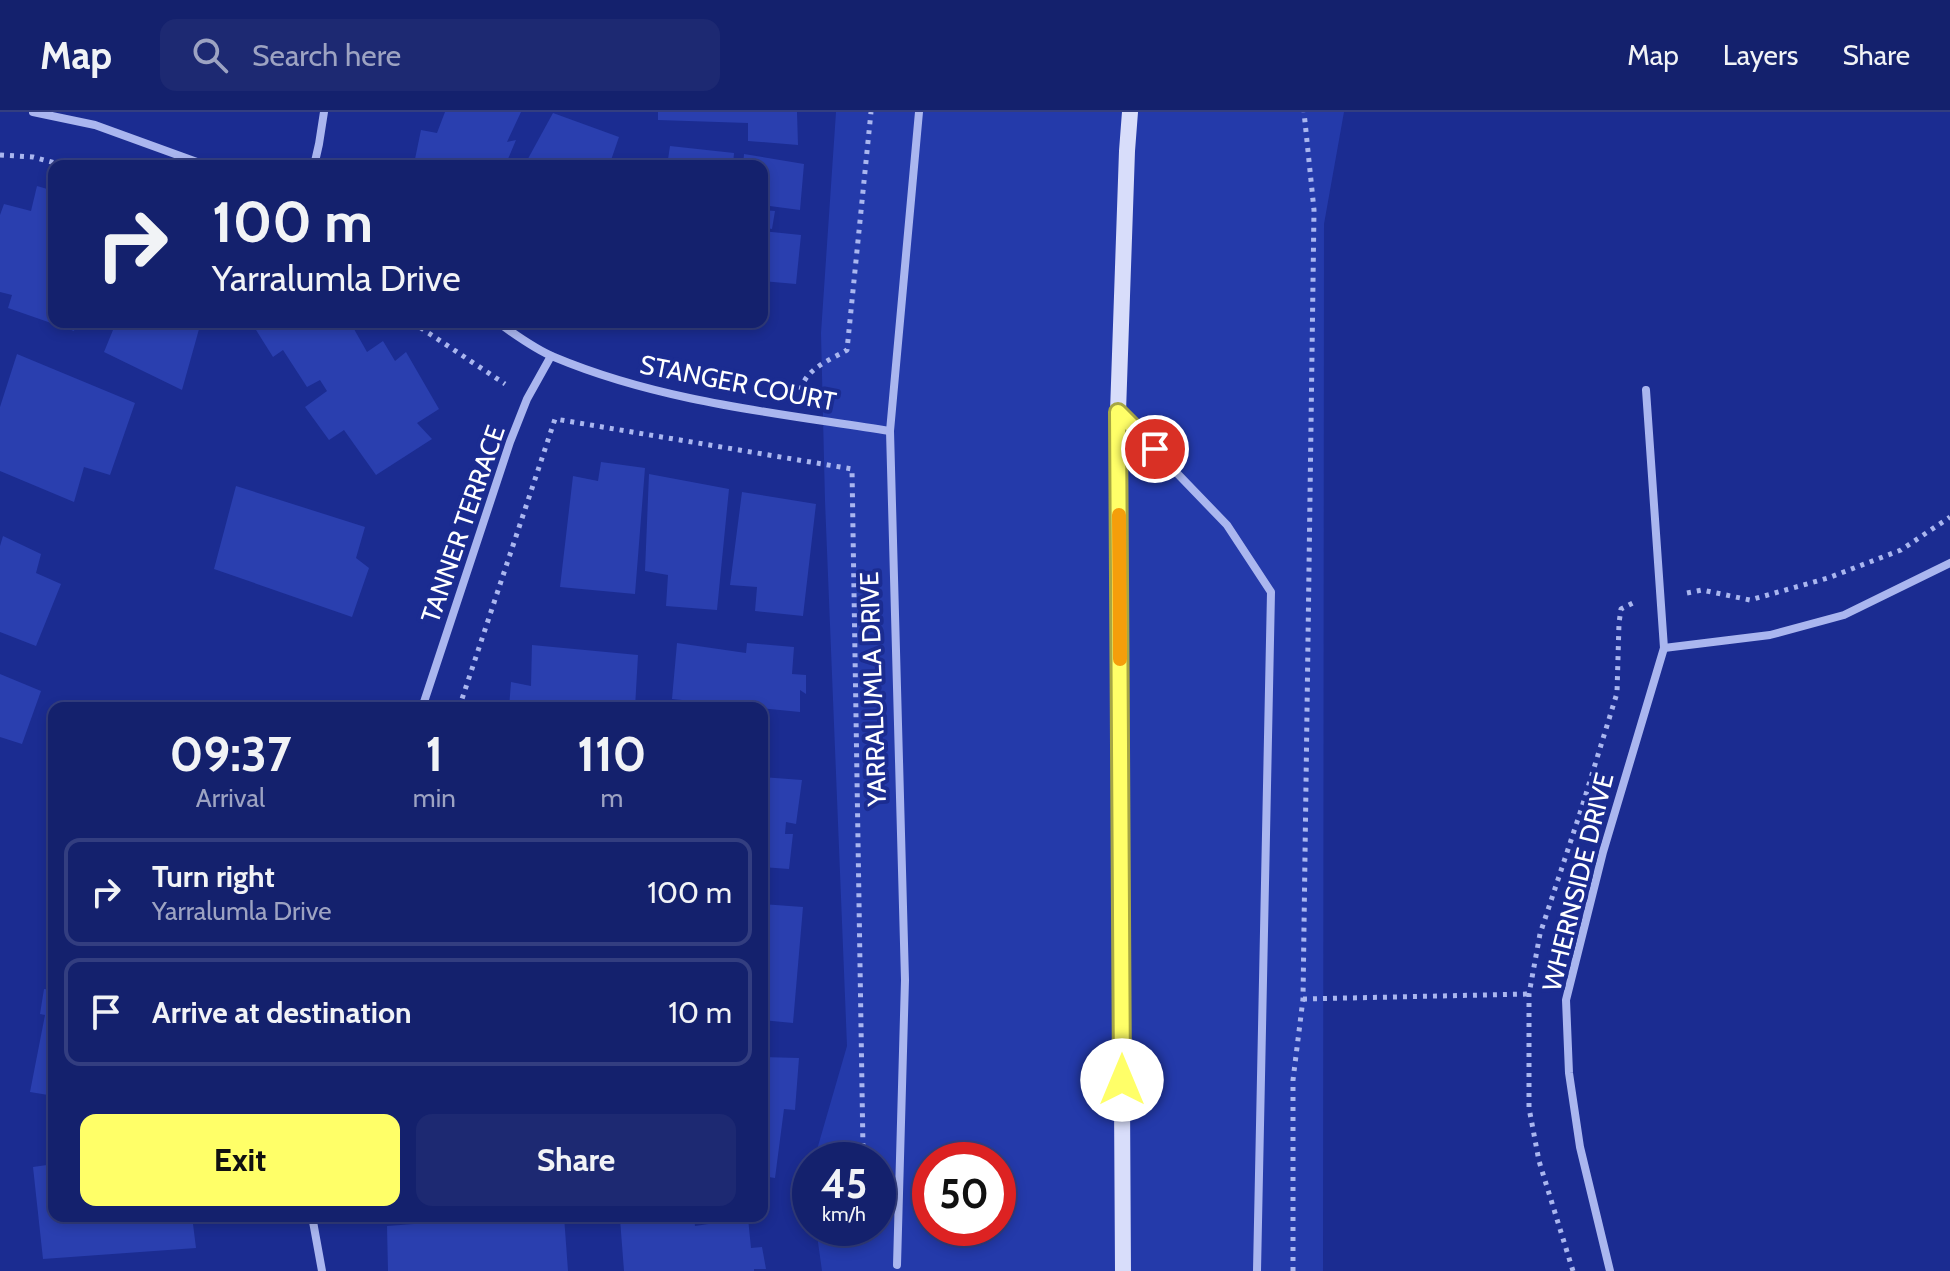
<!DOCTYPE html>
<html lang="en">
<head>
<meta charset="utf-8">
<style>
	:root { --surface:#14216d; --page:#1d2972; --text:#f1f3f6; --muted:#9da3c2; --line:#333e80; --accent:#ffff68 }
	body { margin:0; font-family:Cabin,sans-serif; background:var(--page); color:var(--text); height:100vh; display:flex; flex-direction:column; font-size:30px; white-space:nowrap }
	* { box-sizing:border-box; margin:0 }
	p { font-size:26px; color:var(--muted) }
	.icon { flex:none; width:44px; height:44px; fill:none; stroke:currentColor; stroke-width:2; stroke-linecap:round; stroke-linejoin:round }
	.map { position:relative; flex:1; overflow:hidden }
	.details { position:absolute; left:48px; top:590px; width:720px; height:520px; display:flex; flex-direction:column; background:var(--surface); border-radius:16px; box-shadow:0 4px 12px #0003,0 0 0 2px var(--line) }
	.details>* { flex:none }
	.guide { position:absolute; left:48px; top:48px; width:720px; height:168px; border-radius:16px; box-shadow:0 4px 12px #0003,0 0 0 2px var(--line); background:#14216d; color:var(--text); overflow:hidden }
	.speed { position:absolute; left:792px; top:1030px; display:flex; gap:16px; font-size:40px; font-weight:700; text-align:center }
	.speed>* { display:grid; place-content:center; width:104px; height:104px; border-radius:50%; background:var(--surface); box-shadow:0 4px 12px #0003,0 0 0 2px var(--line); line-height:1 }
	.speed small { font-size:20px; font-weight:400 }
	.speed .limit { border:12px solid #d22; background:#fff; color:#111 }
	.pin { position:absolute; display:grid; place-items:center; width:68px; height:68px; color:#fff; margin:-34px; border:4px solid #fff; border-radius:50%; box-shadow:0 2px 8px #0007 }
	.me { position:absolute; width:88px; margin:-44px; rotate:0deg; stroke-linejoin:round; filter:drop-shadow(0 0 6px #0008) }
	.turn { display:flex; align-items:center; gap:28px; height:168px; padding:0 32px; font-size:36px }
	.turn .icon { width:104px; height:104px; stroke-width:2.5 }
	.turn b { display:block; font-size:56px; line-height:68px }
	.eta { display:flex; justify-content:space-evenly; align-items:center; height:136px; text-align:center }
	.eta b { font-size:48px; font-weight:700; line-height:56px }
	.action { display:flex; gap:16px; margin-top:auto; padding:16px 32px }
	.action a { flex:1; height:92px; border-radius:16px; background:var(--accent); color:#111; font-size:32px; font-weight:700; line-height:92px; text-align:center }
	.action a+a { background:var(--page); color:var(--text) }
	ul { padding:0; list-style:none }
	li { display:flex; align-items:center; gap:24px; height:108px; margin:0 16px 12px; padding:0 16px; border:4px solid var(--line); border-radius:16px }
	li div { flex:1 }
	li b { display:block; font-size:30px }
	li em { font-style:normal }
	header { display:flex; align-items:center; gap:48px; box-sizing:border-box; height:112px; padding:0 40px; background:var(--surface); border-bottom:2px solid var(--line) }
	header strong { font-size:38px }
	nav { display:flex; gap:44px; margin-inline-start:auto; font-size:28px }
	.search { width:560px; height:72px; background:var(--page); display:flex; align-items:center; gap:20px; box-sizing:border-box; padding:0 28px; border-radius:16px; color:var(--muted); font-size:30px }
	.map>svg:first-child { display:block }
	.green { fill:#243aaa; fill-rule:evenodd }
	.building { fill:#2a3faf }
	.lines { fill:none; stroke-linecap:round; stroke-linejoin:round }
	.path { stroke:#aab6ef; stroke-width:5; stroke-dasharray:4 6; stroke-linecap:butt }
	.minor { stroke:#aab6ef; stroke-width:8 }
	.secondary { stroke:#d8ddfa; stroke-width:16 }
	.route-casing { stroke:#a6a644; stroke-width:20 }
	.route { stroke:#ffff68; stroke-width:14 }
	.slow { stroke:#f59e0b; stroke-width:14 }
	.labels { text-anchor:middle; stroke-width:8; stroke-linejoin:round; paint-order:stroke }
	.street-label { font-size:26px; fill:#fff; stroke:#1b2c91 }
</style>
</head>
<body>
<header>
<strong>Map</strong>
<div class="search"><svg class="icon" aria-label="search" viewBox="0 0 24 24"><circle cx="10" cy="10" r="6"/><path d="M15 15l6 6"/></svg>Search here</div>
<nav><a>Map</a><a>Layers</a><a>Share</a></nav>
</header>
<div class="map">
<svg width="1950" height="1159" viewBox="0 0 1950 1159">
	<rect width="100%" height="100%" fill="#1b2c91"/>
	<path class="green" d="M836,0H1344L1324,112L1323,1159H822L816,1116H878V1048H814L847,934L825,389L821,221ZM930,1048H998V1116H930Z"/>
	<g class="building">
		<polygon points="445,0 521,0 507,30 516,28 505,54 457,54 449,49 448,54 429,54 415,47 421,18 437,21"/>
		<polygon points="658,0 797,0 798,33 748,29 748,11 658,8"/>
		<polygon points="553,1 619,25 609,54 524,54"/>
		<polygon points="670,34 734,41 733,54 667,54"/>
		<polygon points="744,42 804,52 800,98 762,93 762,54 743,54"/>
		<polygon points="37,74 54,79 54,210 76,210 74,219 8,196 12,183 0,180 0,103 4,92 31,99"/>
		<polygon points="762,98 775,99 772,117 762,115"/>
		<polygon points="762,119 801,123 796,172 762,169"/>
		<polygon points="92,210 201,210 182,278 104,240 113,218"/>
		<polygon points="251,210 350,210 367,240 383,229 395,249 406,240 439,297 417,311 432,327 376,363 344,318 329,328 305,295 327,279 320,268 307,275 283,238 273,245"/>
		<polygon points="17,242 135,291 110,363 84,355 74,390 0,359 0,295"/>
		<polygon points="601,350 645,356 635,482 560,475 573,364 598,369"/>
		<polygon points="649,362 729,377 717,498 666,494 668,463 645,459"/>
		<polygon points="236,374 365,415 356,446 369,456 352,505 214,457"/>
		<polygon points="742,380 816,392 803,504 755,499 757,475 730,473"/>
		<polygon points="3,424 41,442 36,461 61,472 36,534 0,520 0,434"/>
		<polygon points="677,531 746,541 747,531 794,535 792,562 806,563 806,582 800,578 800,600 672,587"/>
		<polygon points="532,533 638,543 635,596 509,596 511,570 531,574"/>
		<polygon points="0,562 41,579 22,632 0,625"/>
		<polygon points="762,665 802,668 796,712 786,710 785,722 793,722 789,757 762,755"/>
		<polygon points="762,792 803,795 793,911 762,908"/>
		<polygon points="44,877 54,878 54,984 30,980 45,903 40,902"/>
		<polygon points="762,945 799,946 795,998 784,997 775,1066 762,1064"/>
		<polygon points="54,1052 54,1104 192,1104 196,1136 43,1147 33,1055"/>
		<polygon points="452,1104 564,1104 568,1159 388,1159 387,1114 453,1109"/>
		<polygon points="659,1104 694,1104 695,1114 748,1106 751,1136 762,1135 766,1157 754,1157 754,1159 624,1159 620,1107"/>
	</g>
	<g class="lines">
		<g class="path">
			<polyline points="0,43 33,45 66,54"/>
			<polyline points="412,210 505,272"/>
			<path d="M801,278C805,257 830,248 847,238L871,0"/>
			<polyline points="1687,481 1702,478 1750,488 1828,466 1901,438 1950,405"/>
			<polyline points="459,596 555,307 852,357 863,1038"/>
			<polyline points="1303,887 1529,882"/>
			<polyline points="1293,1159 1293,968 1303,887 1314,98 1304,0"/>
			<polyline points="1573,1159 1539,1049 1529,996 1529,882 1540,822 1582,695 1617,581 1619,511 1621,497 1633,491"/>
		</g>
		<g class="minor">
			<polyline points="33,0 95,13 208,54"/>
			<polyline points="314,54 319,32 324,0"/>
			<path d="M497,210C515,222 534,237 554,245C661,290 777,301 890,319"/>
			<polyline points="1119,301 1227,413 1271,480 1257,1159"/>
			<polyline points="1664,536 1770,523 1844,503 1950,451"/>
			<polyline points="422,596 510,330 527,287 551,244"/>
			<polyline points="312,1104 322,1159"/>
			<polyline points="897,1153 905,868 890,319 919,0"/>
			<polyline points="1610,1159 1580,1035 1569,961 1566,888 1603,740 1664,536 1646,278"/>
		</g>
		<polyline class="secondary" points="1123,1159 1118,300 1127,39 1130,0"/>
	</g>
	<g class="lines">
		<defs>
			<polyline id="route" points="1122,968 1118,300 1155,337"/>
		</defs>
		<use href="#route" class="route-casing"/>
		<use href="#route" class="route"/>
		<polyline class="slow" points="1119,403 1120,547"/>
	</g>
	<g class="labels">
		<g class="street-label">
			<text transform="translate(738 271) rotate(11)" y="9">STANGER COURT</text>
			<text transform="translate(463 412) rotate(-71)" y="9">TANNER TERRACE</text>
			<text transform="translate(873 577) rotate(-92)" y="9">YARRALUMLA DRIVE</text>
			<text transform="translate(1578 770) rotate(-76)" y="9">WHERNSIDE DRIVE</text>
		</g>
	</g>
</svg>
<div class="speed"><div>45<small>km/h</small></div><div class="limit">50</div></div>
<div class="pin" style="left:1155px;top:337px;background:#d93025"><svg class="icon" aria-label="arrive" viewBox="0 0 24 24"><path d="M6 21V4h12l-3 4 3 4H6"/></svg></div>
<svg class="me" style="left:1122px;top:968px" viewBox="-20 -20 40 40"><circle r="19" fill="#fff"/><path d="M0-13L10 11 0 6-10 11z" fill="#ffff68"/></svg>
<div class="guide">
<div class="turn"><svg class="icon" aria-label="right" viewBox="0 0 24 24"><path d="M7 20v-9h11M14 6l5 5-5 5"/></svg><div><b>100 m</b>Yarralumla Drive</div></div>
</div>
<section class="details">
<div class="eta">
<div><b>09:37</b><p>Arrival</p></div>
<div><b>1</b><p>min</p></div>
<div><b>110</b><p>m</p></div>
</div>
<ul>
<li><svg class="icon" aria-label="right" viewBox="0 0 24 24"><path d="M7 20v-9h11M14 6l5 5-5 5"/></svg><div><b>Turn right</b><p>Yarralumla Drive</p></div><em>100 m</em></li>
<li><svg class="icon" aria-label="arrive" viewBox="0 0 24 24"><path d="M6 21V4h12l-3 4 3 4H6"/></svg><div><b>Arrive at destination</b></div><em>10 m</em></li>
</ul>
<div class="action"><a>Exit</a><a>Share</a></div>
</section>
</div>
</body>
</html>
